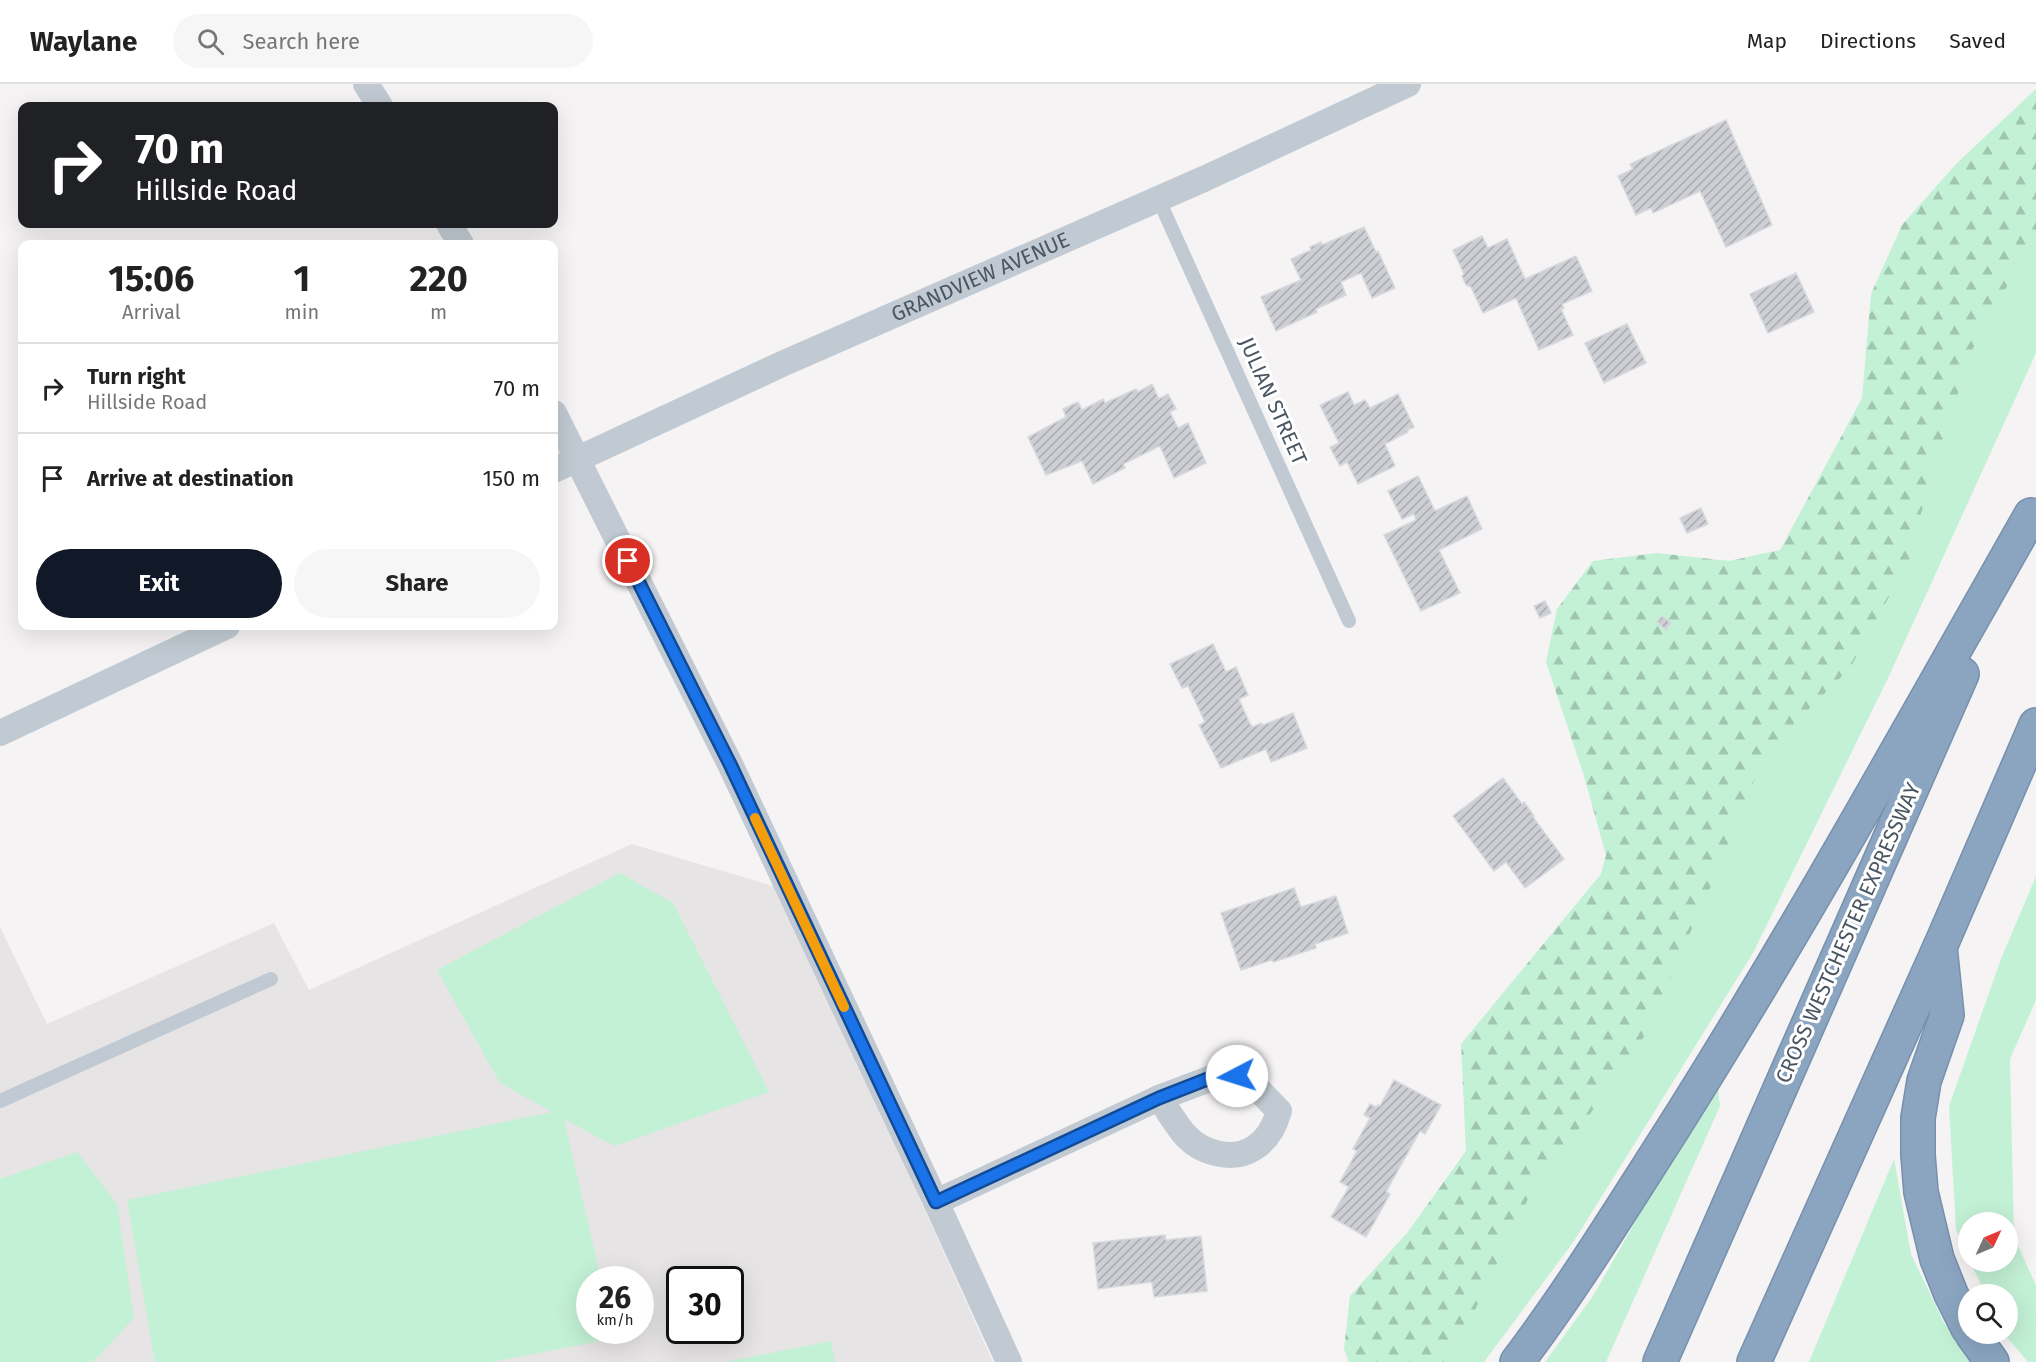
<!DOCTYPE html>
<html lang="en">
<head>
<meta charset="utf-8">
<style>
	:root { --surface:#fff; --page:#f6f6f6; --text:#222; --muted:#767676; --line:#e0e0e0; --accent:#111827 }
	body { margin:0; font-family:"Fira Sans",sans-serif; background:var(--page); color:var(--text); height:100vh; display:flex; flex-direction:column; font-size:22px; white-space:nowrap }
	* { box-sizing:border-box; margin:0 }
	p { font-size:20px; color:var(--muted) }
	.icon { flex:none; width:33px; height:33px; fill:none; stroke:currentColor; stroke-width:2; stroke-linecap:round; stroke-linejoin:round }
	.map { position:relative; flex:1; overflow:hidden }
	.side { position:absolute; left:18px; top:156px; width:540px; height:390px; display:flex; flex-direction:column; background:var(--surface); border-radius:12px; box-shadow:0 6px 24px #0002 }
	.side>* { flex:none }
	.banner { position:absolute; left:18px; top:18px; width:540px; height:126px; border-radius:12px; box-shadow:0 6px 24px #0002; background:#202124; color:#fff; overflow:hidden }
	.needle { width:39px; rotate:46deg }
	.tools { position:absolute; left:1958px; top:1128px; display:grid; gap:12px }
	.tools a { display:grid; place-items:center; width:60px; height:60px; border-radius:50%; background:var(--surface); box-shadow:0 6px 24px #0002; font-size:30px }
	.speed { position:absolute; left:576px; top:1182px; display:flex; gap:12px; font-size:30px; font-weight:700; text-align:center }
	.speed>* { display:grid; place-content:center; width:78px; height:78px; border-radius:50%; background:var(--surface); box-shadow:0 6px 24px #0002; line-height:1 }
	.speed small { font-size:15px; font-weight:400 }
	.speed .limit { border:3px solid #111; border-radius:9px; background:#fff; color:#111 }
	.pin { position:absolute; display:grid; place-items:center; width:51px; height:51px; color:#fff; margin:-26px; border:3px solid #fff; border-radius:50%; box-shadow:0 2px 6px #0007 }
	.me { position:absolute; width:66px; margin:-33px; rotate:265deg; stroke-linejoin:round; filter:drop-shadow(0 0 4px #0008) }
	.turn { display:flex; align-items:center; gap:21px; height:126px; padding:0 18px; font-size:27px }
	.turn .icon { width:78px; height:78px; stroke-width:2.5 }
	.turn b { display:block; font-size:42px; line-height:51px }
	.eta { display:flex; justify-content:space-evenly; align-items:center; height:102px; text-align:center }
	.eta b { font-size:36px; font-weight:700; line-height:42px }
	.action { display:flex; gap:12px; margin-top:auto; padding:12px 18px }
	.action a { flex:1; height:69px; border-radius:36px; background:var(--accent); color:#fff; font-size:24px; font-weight:700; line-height:69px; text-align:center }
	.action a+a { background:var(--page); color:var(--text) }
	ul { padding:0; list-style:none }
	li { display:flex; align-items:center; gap:18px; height:90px; padding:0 18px; border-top:2px solid var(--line) }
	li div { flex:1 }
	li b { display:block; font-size:22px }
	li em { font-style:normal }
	header { display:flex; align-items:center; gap:36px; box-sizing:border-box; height:84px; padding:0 30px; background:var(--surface); border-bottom:2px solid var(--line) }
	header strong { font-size:28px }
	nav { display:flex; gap:33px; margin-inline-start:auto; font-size:21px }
	.search { width:420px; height:54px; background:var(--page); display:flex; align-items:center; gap:15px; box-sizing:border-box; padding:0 21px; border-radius:33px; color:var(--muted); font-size:22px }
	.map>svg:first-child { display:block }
	.education { fill:#e6e4e5; fill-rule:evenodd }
	.green { fill:#c3f1d5 }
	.forest { fill:url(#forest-firs) }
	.building { fill:url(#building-hatch); stroke:#d7d9de; stroke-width:1.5 }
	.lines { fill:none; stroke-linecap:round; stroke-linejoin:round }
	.highway-casing { stroke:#7690ad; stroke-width:36 }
	.lane { stroke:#c1cad2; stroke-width:14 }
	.street { stroke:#c1cad2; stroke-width:26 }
	.highway { stroke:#8ba5c1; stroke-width:33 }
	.route-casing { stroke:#114b97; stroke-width:15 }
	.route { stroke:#1a73e8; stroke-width:10 }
	.slow { stroke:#f59e0b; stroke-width:10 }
	.labels { text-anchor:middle; stroke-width:6; stroke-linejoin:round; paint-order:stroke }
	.street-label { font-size:21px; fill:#4a5661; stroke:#fff }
</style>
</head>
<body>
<header>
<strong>Waylane</strong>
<div class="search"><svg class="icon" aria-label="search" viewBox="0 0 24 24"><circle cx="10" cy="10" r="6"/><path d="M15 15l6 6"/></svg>Search here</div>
<nav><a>Map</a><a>Directions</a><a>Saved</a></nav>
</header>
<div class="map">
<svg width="2036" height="1278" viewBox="0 0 2036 1278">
	<defs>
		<pattern id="forest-firs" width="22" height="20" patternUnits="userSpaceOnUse" patternTransform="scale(1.5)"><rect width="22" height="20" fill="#c3f1d5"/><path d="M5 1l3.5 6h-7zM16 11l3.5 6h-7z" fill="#a0c6b0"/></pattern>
		<pattern id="building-hatch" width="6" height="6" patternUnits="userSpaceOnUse" patternTransform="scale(1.5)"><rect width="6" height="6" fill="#cdcfd5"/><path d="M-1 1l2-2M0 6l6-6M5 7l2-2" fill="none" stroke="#a8abb0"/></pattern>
	</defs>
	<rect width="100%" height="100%" fill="#f5f3f3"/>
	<path class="education" d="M632,760L780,804L993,1278H0V843L47,940L274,839L309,906ZM590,1196H640V1246H590ZM680,1196H730V1246H680Z"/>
	<g class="green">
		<polygon points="2036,57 2036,269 1889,592 1753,869 1574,1157 1484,1278 1374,1278 1760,521"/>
		<polygon points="620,789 673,819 769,1008 614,1062 564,1035 601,1195 590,1196 590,1246 613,1247 615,1254 492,1278 155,1278 127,1116 552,1028 500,999 437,886"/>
		<polygon points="2036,792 2036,916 2010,975 2014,1153 2036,1201 2036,1278 2028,1278 2004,1250 2007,1250 2007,1210 1986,1210 1970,1178 2007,1178 2007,1138 1968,1138 1968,1172 1956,1146 1949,1022 2001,875"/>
		<polygon points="1718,1004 1720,1022 1606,1278 1545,1278 1593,1212 1649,1114"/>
		<polygon points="77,1068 117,1120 134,1234 93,1278 0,1278 0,1095"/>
		<polygon points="1894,1075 1911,1170 1944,1239 1974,1278 1809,1278"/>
		<polygon points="831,1257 835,1278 725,1278"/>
	</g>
	<polygon class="forest" points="2036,5 2036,149 1972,266 1931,391 1909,476 1850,584 1764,670 1728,764 1640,961 1528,1115 1450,1278 1349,1278 1344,1265 1350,1212 1407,1149 1466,1067 1461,960 1601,790 1606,771 1584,692 1546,578 1557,525 1593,477 1657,469 1729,477 1780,466 1862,314 1871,210 1902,141 1957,79"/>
	<g class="building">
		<polygon points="1726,36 1772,141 1726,163 1700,107 1653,129 1651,124 1636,131 1618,92 1633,85 1630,80"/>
		<polygon points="1364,143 1376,168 1378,167 1395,204 1372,214 1361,189 1341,198 1346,211 1316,225 1317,228 1276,247 1261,213 1301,196 1291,175 1311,166 1310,163 1321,158 1322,161"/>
		<polygon points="1482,152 1488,164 1507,155 1525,195 1576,172 1592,207 1562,220 1564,224 1561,225 1573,251 1539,266 1516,214 1483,229 1471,203 1466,201 1462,192 1464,190 1453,166"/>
		<polygon points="1796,189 1814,228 1768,249 1750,210"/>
		<polygon points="1627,240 1646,279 1604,299 1585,259"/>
		<polygon points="1152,300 1159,315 1168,310 1176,325 1170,328 1178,344 1188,339 1206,379 1174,394 1160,362 1123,380 1125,384 1093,400 1082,377 1046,391 1028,353 1066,333 1063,325 1078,318 1082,326 1103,315 1105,319 1136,305 1138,308"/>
		<polygon points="1348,308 1354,321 1365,316 1370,324 1398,310 1414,343 1407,346 1408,348 1385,360 1395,382 1358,400 1347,378 1340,382 1330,363 1339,359 1320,321"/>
		<polygon points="1418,392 1435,427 1467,412 1482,445 1439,466 1460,509 1421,527 1384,451 1416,436 1414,430 1402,435 1388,407"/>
		<polygon points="1701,424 1708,440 1687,449 1680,434"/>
		<polygon points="1545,517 1551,529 1540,534 1534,522"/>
		<polygon points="1662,532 1671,539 1666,546 1657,538"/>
		<polygon points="1213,560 1226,588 1236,583 1248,611 1239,615 1250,640 1253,643 1261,639 1263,641 1293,629 1307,664 1271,678 1266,665 1221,684 1199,641 1205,638 1188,602 1182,604 1170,580"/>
		<polygon points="1503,694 1522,720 1524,718 1534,732 1533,733 1564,775 1525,804 1506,778 1494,787 1453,732"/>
		<polygon points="1294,804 1301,823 1336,812 1348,849 1315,860 1316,864 1273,878 1272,876 1241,886 1221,829"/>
		<polygon points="1394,996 1441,1021 1425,1050 1420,1047 1386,1108 1390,1110 1366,1153 1331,1133 1349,1103 1340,1098 1357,1067 1353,1065 1370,1034 1364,1031 1370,1020 1376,1023 1378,1021 1380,1022"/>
		<polygon points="1165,1151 1166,1156 1201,1152 1207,1207 1154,1213 1152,1198 1098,1205 1093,1159"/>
	</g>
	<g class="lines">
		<defs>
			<g id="highway">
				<polyline points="1940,863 1947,931 1924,997 1918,1034 1918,1071 1921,1108 1937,1175 1951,1210 1968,1244"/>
				<polyline points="1972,1250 1992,1278"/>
				<path d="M1517,1278C1573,1204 1622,1124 1672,1046C1799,845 1914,637 2031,431"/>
				<polyline points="1660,1278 1962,590"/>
				<polyline points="1754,1278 1940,863 2036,641"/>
			</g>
		</defs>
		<use href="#highway" class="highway-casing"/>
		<g class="lane">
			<polyline points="1158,114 1349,537"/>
			<polyline points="0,1017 271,895"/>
		</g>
		<g class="street">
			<polyline points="366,0 380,22"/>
			<polyline points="449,140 461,160"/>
			<polyline points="554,329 730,680 936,1118 1009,1278"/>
			<path id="s1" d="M554,386L782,280L1206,94L1408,0"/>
			<polyline points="0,649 227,542"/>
			<path d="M1228,988L1253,1000L1279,1027C1275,1041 1267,1056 1254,1064C1233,1078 1202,1069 1186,1052C1176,1041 1168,1026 1159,1014Z"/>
			<polyline points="936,1118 1159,1014"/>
		</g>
		<use href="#highway" class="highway"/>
	</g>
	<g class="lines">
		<defs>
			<polyline id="route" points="628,477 730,680 936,1118 1159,1014 1228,987 1237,992"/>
		</defs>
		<use href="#route" class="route-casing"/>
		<use href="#route" class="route"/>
		<polyline class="slow" points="755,734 844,923"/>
	</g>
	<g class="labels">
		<g class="street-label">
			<text dy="7" stroke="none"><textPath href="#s1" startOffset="468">GRANDVIEW AVENUE</textPath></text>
			<text transform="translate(1273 317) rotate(66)" y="7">JULIAN STREET</text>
			<text transform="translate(1848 849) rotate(-66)" y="7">CROSS WESTCHESTER EXPRESSWAY</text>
		</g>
	</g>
</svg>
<div class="tools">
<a><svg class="needle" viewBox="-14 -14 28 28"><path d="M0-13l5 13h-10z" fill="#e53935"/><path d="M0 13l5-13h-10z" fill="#767676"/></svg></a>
<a><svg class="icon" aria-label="search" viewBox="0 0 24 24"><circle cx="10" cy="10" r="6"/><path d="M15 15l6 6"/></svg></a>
</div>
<div class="speed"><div>26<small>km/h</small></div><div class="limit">30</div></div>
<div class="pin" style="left:628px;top:477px;background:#d93025"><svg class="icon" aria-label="arrive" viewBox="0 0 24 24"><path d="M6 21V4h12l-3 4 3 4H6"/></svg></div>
<svg class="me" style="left:1237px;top:992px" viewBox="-20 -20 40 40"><circle r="19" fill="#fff"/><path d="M0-13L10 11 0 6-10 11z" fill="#1a73e8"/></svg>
<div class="banner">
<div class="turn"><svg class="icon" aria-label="right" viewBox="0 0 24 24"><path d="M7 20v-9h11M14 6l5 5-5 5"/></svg><div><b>70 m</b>Hillside Road</div></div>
</div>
<section class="side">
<div class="eta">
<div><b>15:06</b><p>Arrival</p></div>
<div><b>1</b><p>min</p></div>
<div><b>220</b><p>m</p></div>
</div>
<ul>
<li><svg class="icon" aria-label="right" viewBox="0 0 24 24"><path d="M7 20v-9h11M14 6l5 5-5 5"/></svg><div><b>Turn right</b><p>Hillside Road</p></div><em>70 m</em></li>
<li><svg class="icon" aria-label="arrive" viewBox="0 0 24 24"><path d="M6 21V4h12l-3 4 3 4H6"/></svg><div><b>Arrive at destination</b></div><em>150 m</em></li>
</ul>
<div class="action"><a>Exit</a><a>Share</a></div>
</section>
</div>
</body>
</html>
